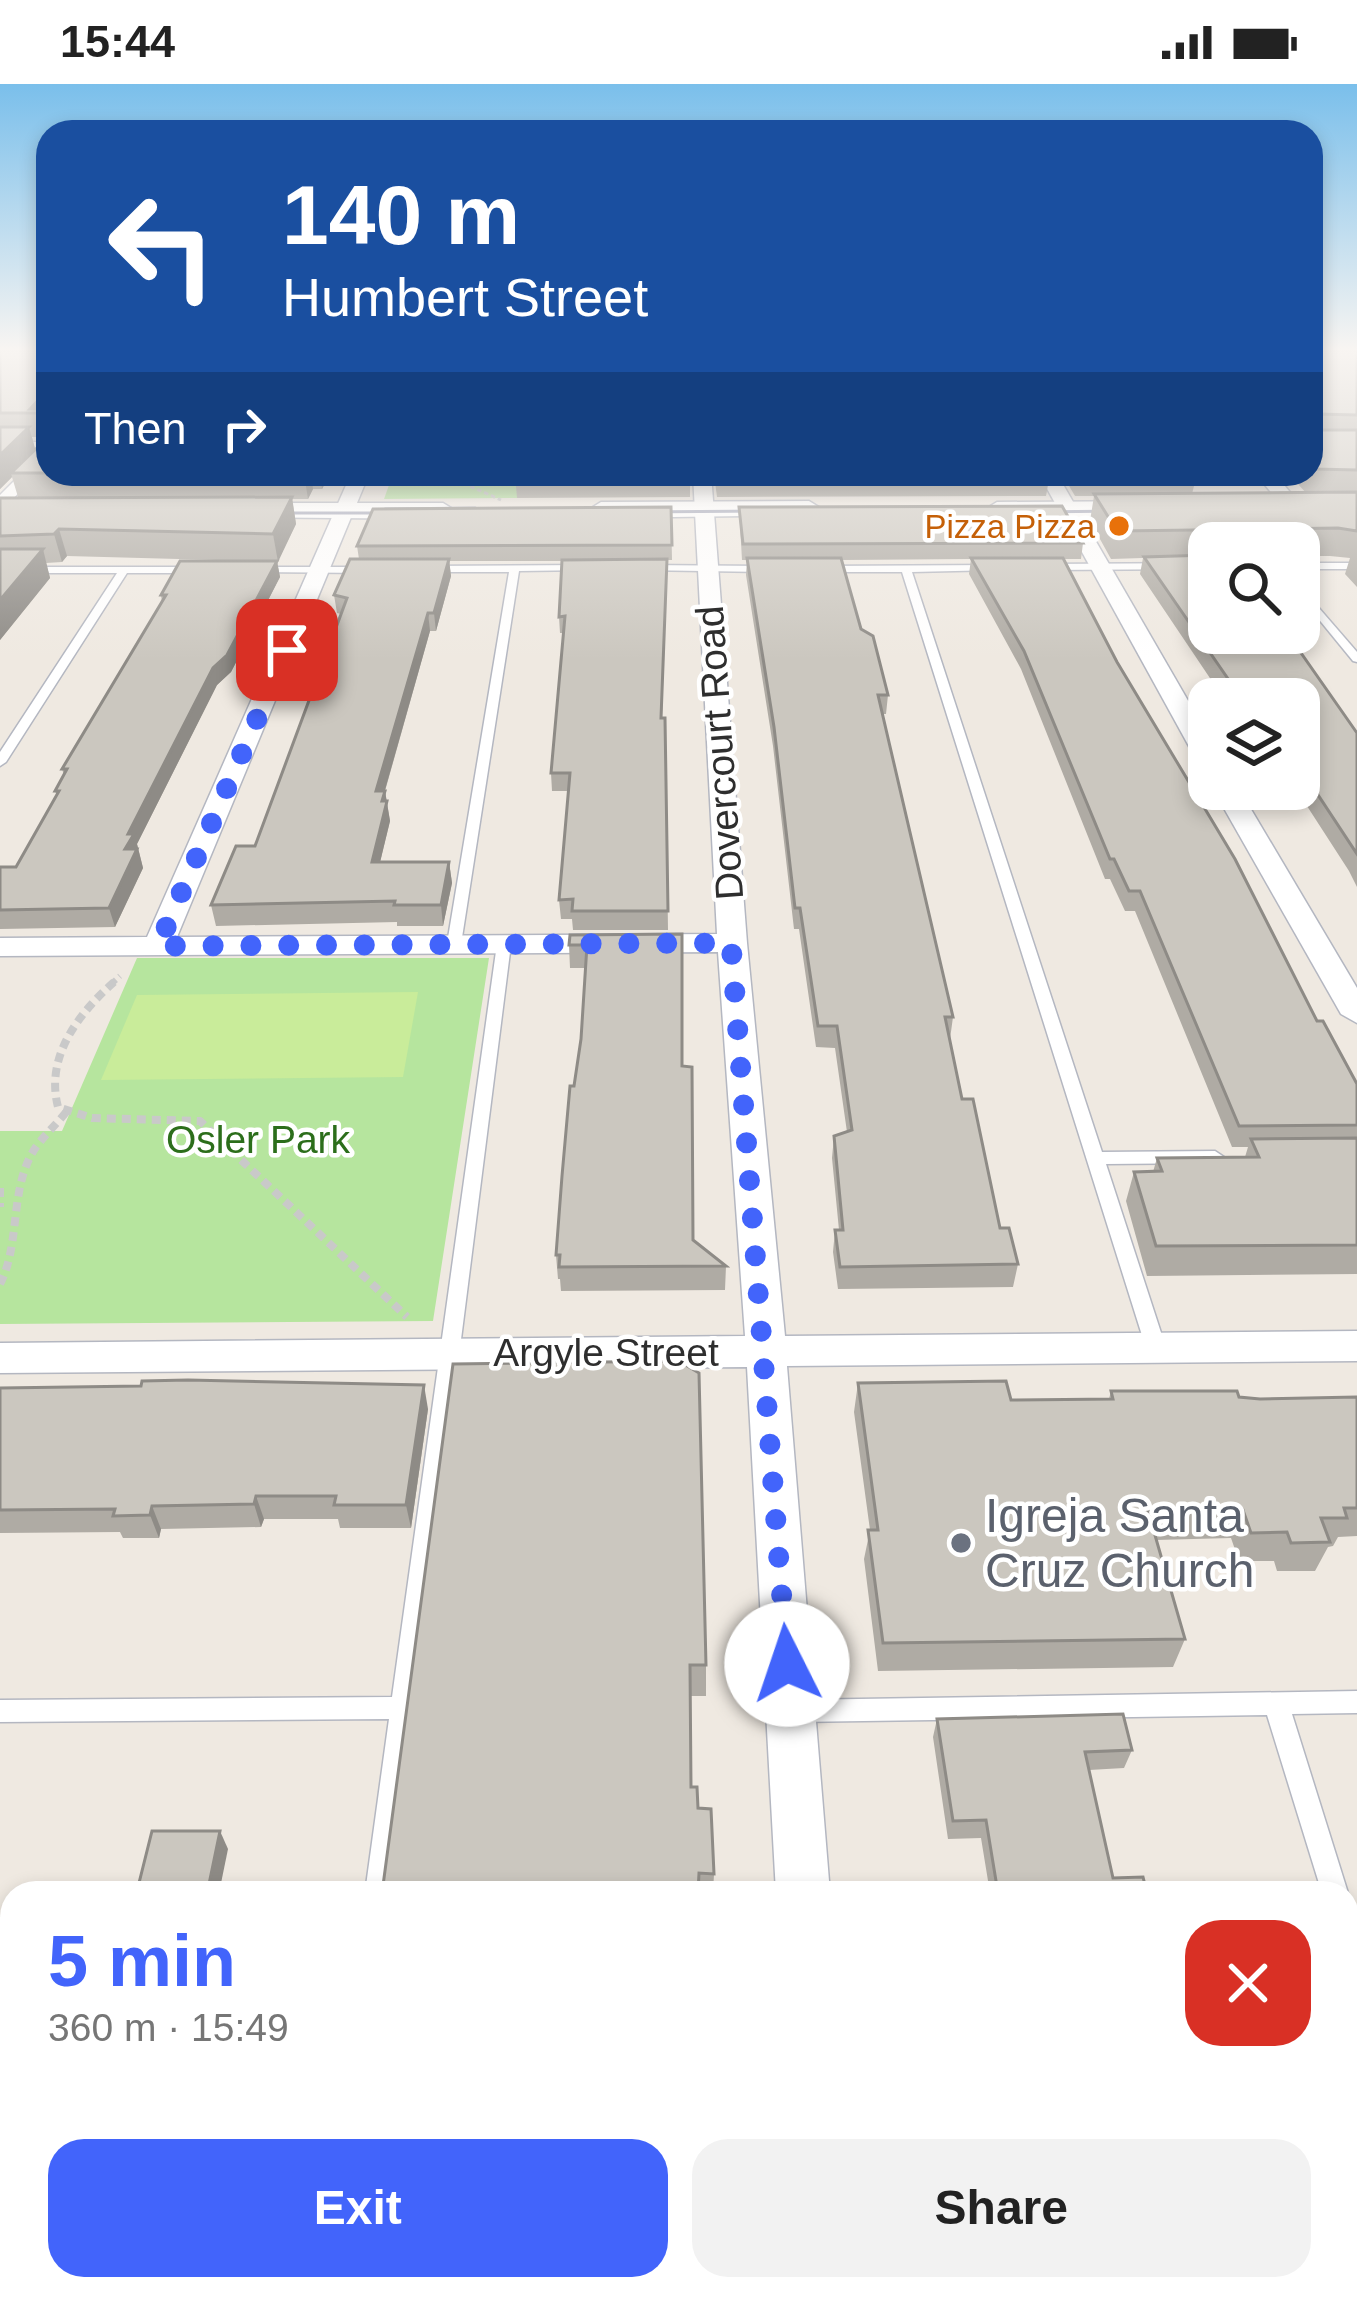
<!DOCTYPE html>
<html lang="en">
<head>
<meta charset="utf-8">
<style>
	:root { --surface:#fff; --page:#f2f2f2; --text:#222; --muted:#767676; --accent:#4264fb }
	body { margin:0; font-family:Arial,sans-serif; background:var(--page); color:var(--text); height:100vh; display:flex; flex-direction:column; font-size:45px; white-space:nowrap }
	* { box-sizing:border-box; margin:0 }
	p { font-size:39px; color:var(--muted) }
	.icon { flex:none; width:66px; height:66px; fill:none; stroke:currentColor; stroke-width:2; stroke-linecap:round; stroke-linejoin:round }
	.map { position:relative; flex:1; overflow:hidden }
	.details { position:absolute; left:0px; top:1797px; width:1359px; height:420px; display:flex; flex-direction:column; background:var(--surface); border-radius:36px 36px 0 0; box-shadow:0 6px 18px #0003 }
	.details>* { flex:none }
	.hud { position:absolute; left:36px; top:36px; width:1287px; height:366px; border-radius:36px; box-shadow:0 6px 18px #0003; background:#1a4fa0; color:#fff; overflow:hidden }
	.fabs { position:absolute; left:1188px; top:438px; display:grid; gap:24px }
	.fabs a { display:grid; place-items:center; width:132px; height:132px; border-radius:24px; background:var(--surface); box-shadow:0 6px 18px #0003; font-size:60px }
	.pin { position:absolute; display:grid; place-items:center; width:102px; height:102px; color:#fff; margin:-51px; border-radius:24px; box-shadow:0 6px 18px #0006 }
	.me { position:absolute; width:132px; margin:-66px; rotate:356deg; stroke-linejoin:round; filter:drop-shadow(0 0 9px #0008) }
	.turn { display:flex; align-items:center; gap:42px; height:252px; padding:0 48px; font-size:54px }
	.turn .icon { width:156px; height:156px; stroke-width:2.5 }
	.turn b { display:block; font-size:84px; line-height:102px }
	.then { display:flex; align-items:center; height:114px; padding:0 48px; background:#0003; gap:24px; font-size:45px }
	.round { display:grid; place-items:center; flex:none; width:126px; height:126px; border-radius:36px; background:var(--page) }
	.head { display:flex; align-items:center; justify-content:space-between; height:204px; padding:0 48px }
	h1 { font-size:72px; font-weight:600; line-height:90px; color:var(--accent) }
	.primary-button { display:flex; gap:24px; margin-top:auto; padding:24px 48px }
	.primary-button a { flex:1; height:138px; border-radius:36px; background:var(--accent); color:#fff; font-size:48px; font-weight:600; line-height:138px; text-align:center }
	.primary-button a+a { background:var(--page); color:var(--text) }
	.status { display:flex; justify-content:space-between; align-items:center; height:84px; padding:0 60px; background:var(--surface); direction:ltr }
	.status svg { height:33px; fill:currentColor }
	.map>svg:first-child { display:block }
	.green { fill:#b6e59e }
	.pitch { fill:#c9ec9a }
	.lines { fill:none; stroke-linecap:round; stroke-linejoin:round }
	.service-casing { stroke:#b4b7c1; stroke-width:3 }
	.minor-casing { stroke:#b4b7c1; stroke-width:3 }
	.secondary-casing { stroke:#b4b7c1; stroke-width:3 }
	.path-far2 { stroke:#c9c9c9; stroke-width:3; stroke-dasharray:4.5 3; stroke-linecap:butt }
	.path-far1 { stroke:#c9c9c9; stroke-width:6; stroke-dasharray:8 4.5; stroke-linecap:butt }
	.path { stroke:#c9c9c9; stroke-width:8; stroke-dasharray:9 6; stroke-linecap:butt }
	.service { fill:#fff; fill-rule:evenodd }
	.minor { fill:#fff; fill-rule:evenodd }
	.secondary { fill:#fff; fill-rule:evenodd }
	.tram { stroke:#a3a6b8; stroke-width:3 }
	.wall { fill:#afaba4; fill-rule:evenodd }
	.shaded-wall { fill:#8e8b86 }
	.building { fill:#cbc7bf; stroke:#8e8b86; stroke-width:3 }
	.route { stroke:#4264fb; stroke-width:21; stroke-dasharray:0 37.8 }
	.food-dot { fill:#e8710a; stroke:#fff; stroke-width:4.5 }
	.worship-dot { fill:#6b7280; stroke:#fff; stroke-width:4.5 }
	.labels { text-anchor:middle; stroke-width:9; stroke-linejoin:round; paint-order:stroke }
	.far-food-label { font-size:33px; fill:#c56008; stroke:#fff; text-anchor:end }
	.street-label { font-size:39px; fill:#2e2e2e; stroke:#fff }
	.park-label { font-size:39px; fill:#2c6e1b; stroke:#fff }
	.near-worship-label { font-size:48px; fill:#5b616d; stroke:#fff; text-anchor:start }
</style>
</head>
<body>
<div class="status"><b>15:44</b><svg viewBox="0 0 49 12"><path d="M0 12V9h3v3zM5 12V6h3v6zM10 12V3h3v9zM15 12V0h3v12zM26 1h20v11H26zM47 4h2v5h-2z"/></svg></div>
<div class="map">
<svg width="1357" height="2217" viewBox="0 0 1357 2217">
	<rect width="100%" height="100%" fill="#efe9e1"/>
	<g class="green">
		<polygon points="393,390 522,390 517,414 384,415"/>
		<polygon points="137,874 489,874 433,1237 0,1240 0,1047 62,1047"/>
	</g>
	<polygon class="pitch" points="418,908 403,993 101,996 137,911"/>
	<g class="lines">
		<defs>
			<g id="service">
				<rect x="0" y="358" width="48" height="6"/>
				<polygon points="1209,479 1209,485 1046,486 1041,483 1046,480"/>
				<rect x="1299" y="479" width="58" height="6"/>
				<polygon points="586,481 591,484 590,486 519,487 461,860 459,863 449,863 447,860 509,488 428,488 423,485 428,482"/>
				<polygon points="644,481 766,482 771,485 766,488 640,486 639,484"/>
				<polygon points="994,481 998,482 998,486 912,488 1102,1068 1215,1067 1224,1073 1215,1079 1106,1080 1166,1264 1163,1269 1149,1269 1146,1264 902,488 824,488 819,485 824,482"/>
				<polygon points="0,483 196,483 201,486 196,489 127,489 6,678 0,682 0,668 117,489 0,489"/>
				<polygon points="254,483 370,483 375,486 370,489 250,488 249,486"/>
				<polygon points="1299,501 1357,568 1357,578 1353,577 1299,511"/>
				<polygon points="504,856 511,860 391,1809 365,1809 389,1635 0,1638 0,1616 392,1613 497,860"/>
				<polygon points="1357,1607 1357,1629 1292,1630 1348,1809 1347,1812 1347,1809 1322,1809 1267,1631 795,1638 786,1635 783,1627 786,1619 795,1616"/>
				<polygon points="1347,1835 1357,1840 1357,1895 1347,1890"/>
			</g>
			<g id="minor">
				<polygon points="48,363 48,379 0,428 0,411"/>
				<polygon points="351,390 369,390 177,853 717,850 693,390 711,390 747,859 785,1252 1357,1247 1357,1277 787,1282 830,1809 776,1809 747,1283 0,1289 0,1259 745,1252 718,868 0,872 0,854 147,853"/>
				<polygon points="1039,390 1057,390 1209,653 1209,683 1196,675"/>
				<polygon points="1256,390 1275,390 1303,424 1301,428 1287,428"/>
				<polygon points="1213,705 1239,705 1357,904 1357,939 1341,930"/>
				<polygon points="0,2184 12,2184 12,2205 639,2205 634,2217 0,2217"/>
				<polygon points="800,2205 864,2205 865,2217 801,2217"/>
			</g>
			<g id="secondary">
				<polygon points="809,417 822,425 818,431 601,434 588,426 601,418"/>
				<polygon points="1157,417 1170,425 1166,431 997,434 984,426 997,418"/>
				<polygon points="229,419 443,419 456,427 443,435 220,433 216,427 220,421"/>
			</g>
		</defs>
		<use href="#service" class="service-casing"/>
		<use href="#minor" class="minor-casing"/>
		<use href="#secondary" class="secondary-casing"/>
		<polyline class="path-far2" points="443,390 501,416"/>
		<polyline class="path-far1" points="110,901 120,892"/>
		<g class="path">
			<path d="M114,898C78,930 45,973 58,1023L92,1034L200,1037L407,1233"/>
			<polyline points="0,1104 0,1123"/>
			<path d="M0,1200C20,1161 10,1111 31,1071C39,1056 56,1041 67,1027"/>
		</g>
		<use href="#service" class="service"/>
		<use href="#minor" class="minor"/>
		<use href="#secondary" class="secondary"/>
		<g class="tram">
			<polyline points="385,425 475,424"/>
			<polyline points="636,428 774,427"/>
			<polyline points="1032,428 1122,427"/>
			<polyline points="264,429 402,429"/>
		</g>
	</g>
	<g class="wall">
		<path d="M0,266H48V390H330L322,405H313L308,415H292L296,440L277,478L280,493L231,588L217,601L137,760L143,784L115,843L0,845V783H16L57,712L55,707L64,691L62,685L162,518L161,511L253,477L67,472L62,478L46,479L50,494L0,556V414L18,413L12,393L0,405ZM32,353H45L44,357L35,366Z"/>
		<polygon points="1311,266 1357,266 1357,503 1345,490 1350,474 1330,472 1299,472 1299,459 1209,459 1209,549 1357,649 1357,803 1349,787 1296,705 1299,705 1299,615 1224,615 1140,490 1143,474 1111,475 1090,437 1094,412 1075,412 1062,390 1197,390 1192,410 1306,409 1289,390 1311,390"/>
		<polygon points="515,390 690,390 690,413 517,414"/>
		<polygon points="714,390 1050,390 1046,412 717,413"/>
		<polygon points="671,423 672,476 667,476 662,634 665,634 668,846 573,846 572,835 561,835 559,816 568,707 552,707 551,689 563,549 560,549 559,533 562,477 449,477 451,492 436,547 430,547 385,707 390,737 380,778 449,778 452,799 443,842 397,842 397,838 216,842 211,821 255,762 341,530 337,529 334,511 359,475 357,462"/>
		<polygon points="739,423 1083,459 1081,475 1064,475 1117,578 1317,937 1357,1000 1357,1190 1147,1192 1126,1117 1134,1088 1153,1088 1157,1074 1245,1073 1248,1063 1232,1063 1135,827 1125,827 1110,795 1105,795 1021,585 969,490 971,475 841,476 861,545 888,611 886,630 883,630 953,933 950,955 962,1015 1000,1144 1018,1180 1013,1203 838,1205 833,1168 835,1146 839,1146 832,1074 834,1052 847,1048 835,964 816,963 799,845 794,845 773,662 746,491 747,476 742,476"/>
		<polygon points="682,850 682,982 693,1156 726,1182 725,1206 561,1207 560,1195 558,1195 556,1171 574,1002 581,955 586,884 570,884 569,861"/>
		<polygon points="453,1280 706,1581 706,1612 690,1612 691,1703 714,1790 713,1809 382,1809"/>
		<polygon points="858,1299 1011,1316 1109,1315 1111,1307 1260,1315 1357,1313 1357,1452 1338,1453 1333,1462 1328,1463 1315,1487 1277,1487 1274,1477 1239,1477 1231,1454 1156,1456 1185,1555 1173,1583 878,1587 864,1475 870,1446 854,1328"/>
		<polygon points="0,1304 428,1325 411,1444 340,1444 338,1435 264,1435 261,1443 161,1445 159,1454 123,1454 120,1448 0,1449"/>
		<polygon points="937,1635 1132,1666 1124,1684 1089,1686 1113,1794 1147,1809 990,1809 981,1754 948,1755 933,1653"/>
		<rect x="0" y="1834" width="12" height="210"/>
		<polygon points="1016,2205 1232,2205 1204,2208 1207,2217 1018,2217"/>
	</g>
	<g class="shaded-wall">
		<polygon points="48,306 48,337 41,329 30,325"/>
		<polygon points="29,343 36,368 11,389 12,393 0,405 0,371"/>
		<polygon points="304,390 311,390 313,405 308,415"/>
		<polygon points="320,390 330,390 322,405"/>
		<polygon points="292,413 296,440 278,478 273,450"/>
		<polygon points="59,445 67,472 62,478 54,450"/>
		<polygon points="43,465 50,494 0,556 0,516"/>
		<polygon points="449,475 451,492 436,547 434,529"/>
		<polygon points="277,477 280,493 231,588 217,601 137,760 143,784 115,843 109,824 125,765 128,750 213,584"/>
		<polygon points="428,529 430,547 379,727 376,707"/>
		<polygon points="385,707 390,737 375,799 372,778"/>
		<polygon points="449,778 452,799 443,842 441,821"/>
		<polygon points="424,1301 428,1325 411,1444 406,1421"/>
		<polygon points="256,1412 264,1435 261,1443 254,1420"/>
		<polygon points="152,1422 161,1445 159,1454 150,1431"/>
		<polygon points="220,1747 228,1765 219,1809 210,1809 208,1805"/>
	</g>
	<g class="building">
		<polygon points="0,266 48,266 48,306 30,325 48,325 48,389 11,389 44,357 46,333 41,329 0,329"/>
		<polygon points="1311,266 1357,266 1357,331 1318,330 1313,342 1318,346 1357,346 1357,386 1315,385 1311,381"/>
		<polygon points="0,343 29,343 0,371"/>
		<polygon points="1357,408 1357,447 1338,444 1117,447 1094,410"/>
		<polygon points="292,413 273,450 59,445 54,450 0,452 0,414"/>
		<polygon points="1062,422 1083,459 743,460 739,423"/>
		<polygon points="671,423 672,461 357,462 373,425"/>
		<polygon points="0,465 43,465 0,516"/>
		<polygon points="1209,471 1209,549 1287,549 1357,649 1357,770 1299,682 1299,615 1242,615 1144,473"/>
		<polygon points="747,474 841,474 861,545 873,552 888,611 878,611 953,933 945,933 962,1015 973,1015 1000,1144 1009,1144 1018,1180 840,1183 835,1146 843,1146 834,1052 852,1046 837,942 818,942 800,824 795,824 774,643"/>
		<polygon points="971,474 1063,474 1117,578 1235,775 1317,937 1323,937 1357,1000 1357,1041 1239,1042 1140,807 1129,807 1114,775 1110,775 1024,567"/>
		<polygon points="350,475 449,475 434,529 428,529 376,707 385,707 382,717 387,717 372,778 449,778 441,821 394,821 395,817 211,821 236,762 255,762 347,514 334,511"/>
		<polygon points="667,475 661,634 665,634 668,827 572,827 573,815 559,816 570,689 551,689 565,532 559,533 562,476"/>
		<polygon points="180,477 277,477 227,571 213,584 128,750 134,750 125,765 137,765 109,824 0,826 0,783 16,783 59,707 55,707 67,685 62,685 166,511 161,511"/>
		<polygon points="682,850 682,982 692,983 693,1156 726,1182 559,1183 560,1171 556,1171 562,1092 570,1002 574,1002 581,955 587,861 569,861 570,851"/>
		<polygon points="1357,1054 1357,1161 1156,1162 1134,1088 1162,1087 1157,1074 1259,1073 1251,1055"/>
		<polygon points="679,1277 699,1289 706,1581 690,1581 691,1703 697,1703 698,1724 711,1725 714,1790 699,1789 698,1809 382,1809 453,1280"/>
		<polygon points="188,1296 424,1301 406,1421 334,1421 336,1412 256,1412 254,1420 152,1422 150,1431 113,1432 115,1425 0,1426 0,1304 141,1302 142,1297"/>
		<polygon points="1006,1297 1011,1316 1113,1315 1111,1307 1237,1307 1239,1313 1260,1315 1357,1313 1357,1424 1344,1424 1347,1434 1321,1434 1330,1458 1291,1459 1287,1448 1251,1449 1243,1426 1148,1427 1185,1555 883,1559 868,1446 878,1446 858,1299"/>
		<polygon points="1123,1630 1132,1666 1085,1668 1113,1794 1143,1793 1147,1809 998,1809 986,1736 953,1737 937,1635"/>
		<polygon points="152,1747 220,1747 208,1805 214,1805 213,1809 120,1809 137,1807"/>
		<rect x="0" y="1834" width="12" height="195"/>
		<polygon points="1059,2205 1204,2205 1207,2217 1062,2217"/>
	</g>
	<linearGradient id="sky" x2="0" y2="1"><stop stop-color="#7abfeb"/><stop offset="0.46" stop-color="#f8f5f2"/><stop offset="1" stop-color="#f8f5f2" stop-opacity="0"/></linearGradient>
	<rect width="1357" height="576" fill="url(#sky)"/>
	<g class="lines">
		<polyline class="route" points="287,566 158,862 731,859 787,1580"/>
	</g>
	<circle class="food-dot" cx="1119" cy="442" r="12"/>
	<circle class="worship-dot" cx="961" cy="1459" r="12"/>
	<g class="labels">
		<g class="far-food-label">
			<text x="1095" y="454">Pizza Pizza</text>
		</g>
		<g class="street-label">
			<text transform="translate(719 669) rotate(-94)" y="14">Dovercourt Road</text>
			<text x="606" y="1282">Argyle Street</text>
		</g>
		<g class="park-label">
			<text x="258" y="1069">Osler Park</text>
		</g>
		<g class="near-worship-label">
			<text x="985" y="1448">Igreja Santa<tspan x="985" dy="55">Cruz Church</tspan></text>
		</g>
	</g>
</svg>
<div class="fabs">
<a><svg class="icon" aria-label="search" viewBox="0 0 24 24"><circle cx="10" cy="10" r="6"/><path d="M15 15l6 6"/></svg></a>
<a><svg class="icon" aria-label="layers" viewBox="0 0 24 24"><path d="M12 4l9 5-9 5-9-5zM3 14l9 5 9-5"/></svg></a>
</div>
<div class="pin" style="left:287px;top:566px;background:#d93025"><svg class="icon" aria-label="arrive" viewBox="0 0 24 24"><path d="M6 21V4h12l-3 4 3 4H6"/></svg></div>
<svg class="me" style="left:787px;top:1580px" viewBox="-20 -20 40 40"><circle r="19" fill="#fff"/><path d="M0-13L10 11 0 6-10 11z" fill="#4264fb"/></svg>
<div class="hud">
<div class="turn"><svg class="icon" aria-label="left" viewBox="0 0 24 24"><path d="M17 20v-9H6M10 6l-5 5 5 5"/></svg><div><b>140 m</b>Humbert Street</div></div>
<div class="then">Then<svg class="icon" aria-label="right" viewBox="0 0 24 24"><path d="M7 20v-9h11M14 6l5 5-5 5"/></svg></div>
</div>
<section class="details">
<div class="head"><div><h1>5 min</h1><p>360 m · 15:49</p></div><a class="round" style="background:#d93025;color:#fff"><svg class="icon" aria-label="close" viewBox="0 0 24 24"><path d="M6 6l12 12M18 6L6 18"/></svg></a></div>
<div class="primary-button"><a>Exit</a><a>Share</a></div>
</section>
</div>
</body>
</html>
